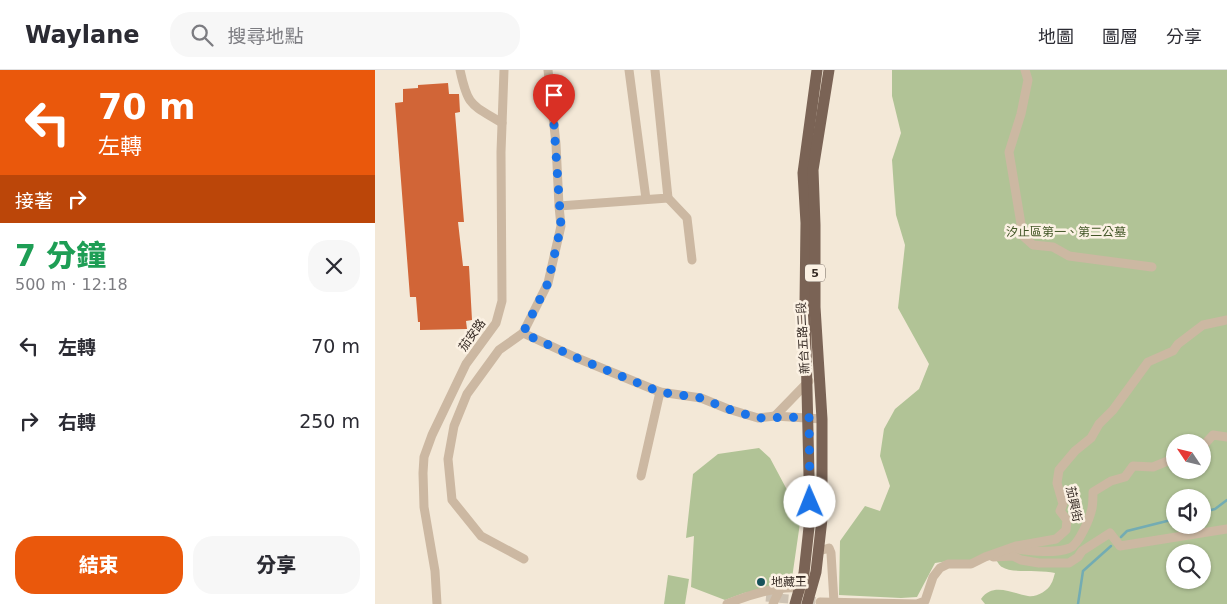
<!DOCTYPE html>
<html lang="zh-TW">
<head>
<meta charset="utf-8">
<style>
	:root { --surface:#fff; --page:#f7f7f7; --text:#2b2b33; --muted:#7c7c81; --line:#e1e1e2; --accent:#ea580c }
	body { margin:0; font-family:"DejaVu Sans","Noto Sans TC",sans-serif; background:var(--page); color:var(--text); height:100vh; display:flex; flex-direction:column; font-size:19px; white-space:nowrap }
	* { box-sizing:border-box; margin:0 }
	p { font-size:16px; color:var(--muted) }
	.icon { flex:none; width:28px; height:28px; fill:none; stroke:currentColor; stroke-width:2; stroke-linecap:round; stroke-linejoin:round }
	.map { position:relative; flex:1; overflow:hidden }
	.drawer { display:flex; flex-direction:column; background:var(--surface); width:375px }
	.drawer>* { flex:none }
	.hud { background:#ea580c; color:#fff; overflow:hidden }
	.needle { width:32px; rotate:305deg }
	.tools { position:absolute; left:791px; top:364px; display:grid; gap:10px }
	.tools a { display:grid; place-items:center; width:45px; height:45px; border-radius:50%; background:var(--surface); box-shadow:0 1px 4px #0004; font-size:25px }
	.pin { position:absolute; display:grid; place-items:center; width:42px; height:42px; color:#fff; margin:-51px -21px; border-radius:50% 50% 50% 0; rotate:-45deg; box-shadow:0 0 5px #0007 }
	.pin .icon { rotate:45deg }
	.me { position:absolute; width:55px; margin:-28px; rotate:359deg; stroke-linejoin:round; filter:drop-shadow(0 0 4px #0008) }
	.turn { display:flex; align-items:center; gap:18px; height:105px; padding:0 15px; font-size:22px }
	.turn .icon { width:65px; height:65px; stroke-width:2.5 }
	.turn b { display:block; font-size:35px; line-height:42px }
	.then { display:flex; align-items:center; height:48px; padding:0 15px; background:#0003; gap:10px; font-size:19px }
	.round { display:grid; place-items:center; flex:none; width:52px; height:52px; border-radius:20px; background:var(--page) }
	.head { display:flex; align-items:center; justify-content:space-between; height:85px; padding:0 15px }
	h1 { font-size:30px; font-weight:800; line-height:38px; color:#1e9e55 }
	.primary-button { display:flex; gap:10px; margin-top:auto; padding:10px 15px }
	.primary-button a { flex:1; height:58px; border-radius:20px; background:var(--accent); color:#fff; font-size:20px; font-weight:800; line-height:58px; text-align:center }
	.primary-button a+a { background:var(--page); color:var(--text) }
	ul { padding:0; list-style:none }
	li { display:flex; align-items:center; gap:15px; height:75px; padding:0 15px }
	li div { flex:1 }
	li b { display:block; font-size:19px }
	li em { font-style:normal }
	header { display:flex; align-items:center; gap:30px; box-sizing:border-box; height:70px; padding:0 25px; background:var(--surface); border-bottom:1px solid var(--line) }
	header strong { font-size:24px }
	nav { display:flex; gap:28px; margin-inline-start:auto; font-size:18px }
	.search { width:350px; height:45px; background:var(--page); display:flex; align-items:center; gap:12px; box-sizing:border-box; padding:0 18px; border-radius:20px; color:var(--muted); font-size:19px }
	main { display:flex; flex:1; min-height:0 }
	.map>svg:first-child { display:block }
	.green { fill:#b1c396; fill-rule:evenodd }
	.lines { fill:none; stroke-linecap:round; stroke-linejoin:round }
	.stream { stroke:#73acb3; stroke-width:2.5 }
	.building { fill:#d16537 }
	.minor-tunnel { stroke:#cdc2b3; stroke-width:9; stroke-dasharray:9 4.5; stroke-linecap:butt }
	.minor { stroke:#ccb8a2; stroke-width:9 }
	.major { stroke:#7a6355; stroke-width:11 }
	.route { stroke:#1a73e8; stroke-width:9; stroke-dasharray:0 16.2 }
	.poi-dot { fill:#17525b; stroke:#fbf1e3; stroke-width:2 }
	.labels { text-anchor:middle; stroke-width:5; stroke-linejoin:round; paint-order:stroke }
	.shield { fill:#fbf1e3; stroke:#71665e; stroke-width:1 }
	.shield-label { font-size:11px; font-weight:bold; fill:#362b25 }
	.park-label { font-size:12px; fill:#425627; stroke:#fbf1e3 }
	.street-label { font-size:12px; fill:#362b25; stroke:#fbf1e3 }
	.poi-label { font-size:12px; fill:#362b25; stroke:#fbf1e3; text-anchor:start }
</style>
</head>
<body>
<header>
<strong>Waylane</strong>
<div class="search"><svg class="icon" aria-label="search" viewBox="0 0 24 24"><circle cx="10" cy="10" r="6"/><path d="M15 15l6 6"/></svg>搜尋地點</div>
<nav><a>地圖</a><a>圖層</a><a>分享</a></nav>
</header>
<main>
<section class="drawer">
<div class="hud">
<div class="turn"><svg class="icon" aria-label="left" viewBox="0 0 24 24"><path d="M17 20v-9H6M10 6l-5 5 5 5"/></svg><div><b>70 m</b>左轉</div></div>
<div class="then">接著<svg class="icon" aria-label="right" viewBox="0 0 24 24"><path d="M7 20v-9h11M14 6l5 5-5 5"/></svg></div>
</div>
<div class="head"><div><h1>7 分鐘</h1><p>500 m · 12:18</p></div><a class="round"><svg class="icon" aria-label="close" viewBox="0 0 24 24"><path d="M6 6l12 12M18 6L6 18"/></svg></a></div>
<ul>
<li><svg class="icon" aria-label="left" viewBox="0 0 24 24"><path d="M17 20v-9H6M10 6l-5 5 5 5"/></svg><div><b>左轉</b></div><em>70 m</em></li>
<li><svg class="icon" aria-label="right" viewBox="0 0 24 24"><path d="M7 20v-9h11M14 6l5 5-5 5"/></svg><div><b>右轉</b></div><em>250 m</em></li>
</ul>
<div class="primary-button"><a>結束</a><a>分享</a></div>
</section>
<div class="map">
<svg width="852" height="534" viewBox="0 0 852 534">
	<rect width="100%" height="100%" fill="#f3e8d7"/>
	<g class="green">
		<path d="M517,0H852V534H610L606,529C618,512 636,523 653,526C660,528 673,521 676,514C678,511 679,506 680,503C665,499 637,504 627,497C626,497 622,492 622,491L627,483L594,491L580,490L560,493L542,527L526,528L464,525L465,471L490,436L505,441L515,416L505,386L509,359L520,339L544,319L554,294L523,238L530,175L521,145L519,119L517,90L526,63L517,26ZM800,372H828V400H800ZM800,428H828V455H800ZM800,482H828V510H800Z"/>
		<polygon points="384,378 395,388 426,446 416,515 369,523 350,530 316,517 319,466 311,468 318,404 343,384"/>
		<polygon points="293,505 314,509 310,534 289,534"/>
	</g>
	<g class="lines">
		<g class="stream">
			<polyline points="828,442 840,439 852,430"/>
			<polyline points="746,467 752,461 800,449"/>
			<polyline points="703,534 708,501 736,476"/>
		</g>
	</g>
	<polygon class="building" points="73,13 74,24 84,24 85,42 80,43 89,152 83,152 88,196 94,196 97,250 91,251 92,259 45,260 45,252 43,252 41,227 35,227 20,33 28,32 28,19 43,18 43,15"/>
	<g class="lines">
		<polyline class="minor-tunnel" points="391,527 445,532"/>
		<g class="minor">
			<path d="M85,0C93,37 96,34 127,53"/>
			<polyline points="173,0 181,74 184,136"/>
			<polyline points="254,0 271,129"/>
			<polyline points="650,0 653,10 646,44 634,82 648,166 658,175 678,177 694,186 777,197"/>
			<polyline points="293,128 312,148 317,190"/>
			<polyline points="148,263 173,213 186,156 184,136 293,128 280,0"/>
			<polyline points="400,346 434,311"/>
			<polyline points="828,376 838,365 852,367"/>
			<polyline points="266,406 285,322"/>
			<path d="M641,479C656,481 680,484 695,478C704,474 715,448 717,438C718,433 718,427 718,422L736,411L750,407L758,396L778,397L800,388"/>
			<polyline points="444,481 454,478 456,483 459,532"/>
			<polyline points="618,487 638,486 646,490 664,493 694,493 703,487 707,481 735,463 745,476 852,459"/>
			<polyline points="149,489 106,466 77,430 73,389 79,356 92,324 124,280 148,263 202,288 285,322 326,328 353,339 383,348 400,346 447,349"/>
			<polyline points="445,532 542,534 550,531 558,507 565,498 573,494 596,494 610,487 641,476 681,469 691,460 692,450 685,441 688,434 682,413 684,400 700,381 716,368 724,354 738,340 773,292 798,281 803,274 828,255 852,250"/>
			<polyline points="62,534 60,501 49,437 48,403 49,387 57,365 91,294 121,253 127,231 126,82 129,0"/>
			<path d="M352,534C373,525 407,514 429,519"/>
			<polyline points="398,534 405,519"/>
		</g>
		<g class="major">
			<polyline points="420,534 429,503 435,448 430,234 431,153 428,103 442,0"/>
			<polyline points="432,534 441,502 447,449 447,349 440,237 440,155 438,100 454,0"/>
		</g>
	</g>
	<g class="lines">
		<polyline class="route" points="179,55 186,156 173,213 148,263 202,288 285,322 326,328 353,339 383,348 434,347 435,432"/>
	</g>
	<circle class="poi-dot" cx="386" cy="512" r="5"/>
	<g class="labels">
		<rect class="shield" x="430" y="194.5" width="20" height="17" rx="4"/>
		<g class="shield-label">
			<text x="440" y="207">5</text>
		</g>
		<g class="park-label">
			<text x="691" y="166">汐止區第一、第二公墓</text>
		</g>
		<g class="street-label">
			<text transform="translate(97 265) rotate(-54)" y="4">茄安路</text>
			<text transform="translate(428 268) rotate(-93)" y="4">新台五路二段</text>
			<text transform="translate(699 434) rotate(78)" y="4">茄興街</text>
		</g>
		<g class="poi-label">
			<text x="396" y="516">地藏王</text>
		</g>
	</g>
</svg>
<div class="tools">
<a><svg class="needle" viewBox="-14 -14 28 28"><path d="M0-13l5 13h-10z" fill="#e53935"/><path d="M0 13l5-13h-10z" fill="#7c7c81"/></svg></a>
<a><svg class="icon" aria-label="sound" viewBox="0 0 24 24"><path d="M4 9h4l5-4v14l-5-4H4zM17 9q2 3 0 6"/></svg></a>
<a><svg class="icon" aria-label="search" viewBox="0 0 24 24"><circle cx="10" cy="10" r="6"/><path d="M15 15l6 6"/></svg></a>
</div>
<div class="pin" style="left:179px;top:55px;background:#d93025"><svg class="icon" aria-label="arrive" viewBox="0 0 24 24"><path d="M6 21V4h12l-3 4 3 4H6"/></svg></div>
<svg class="me" style="left:435px;top:432px" viewBox="-20 -20 40 40"><circle r="19" fill="#fff"/><path d="M0-13L10 11 0 6-10 11z" fill="#1a73e8"/></svg>
</div>
</main>
</body>
</html>
